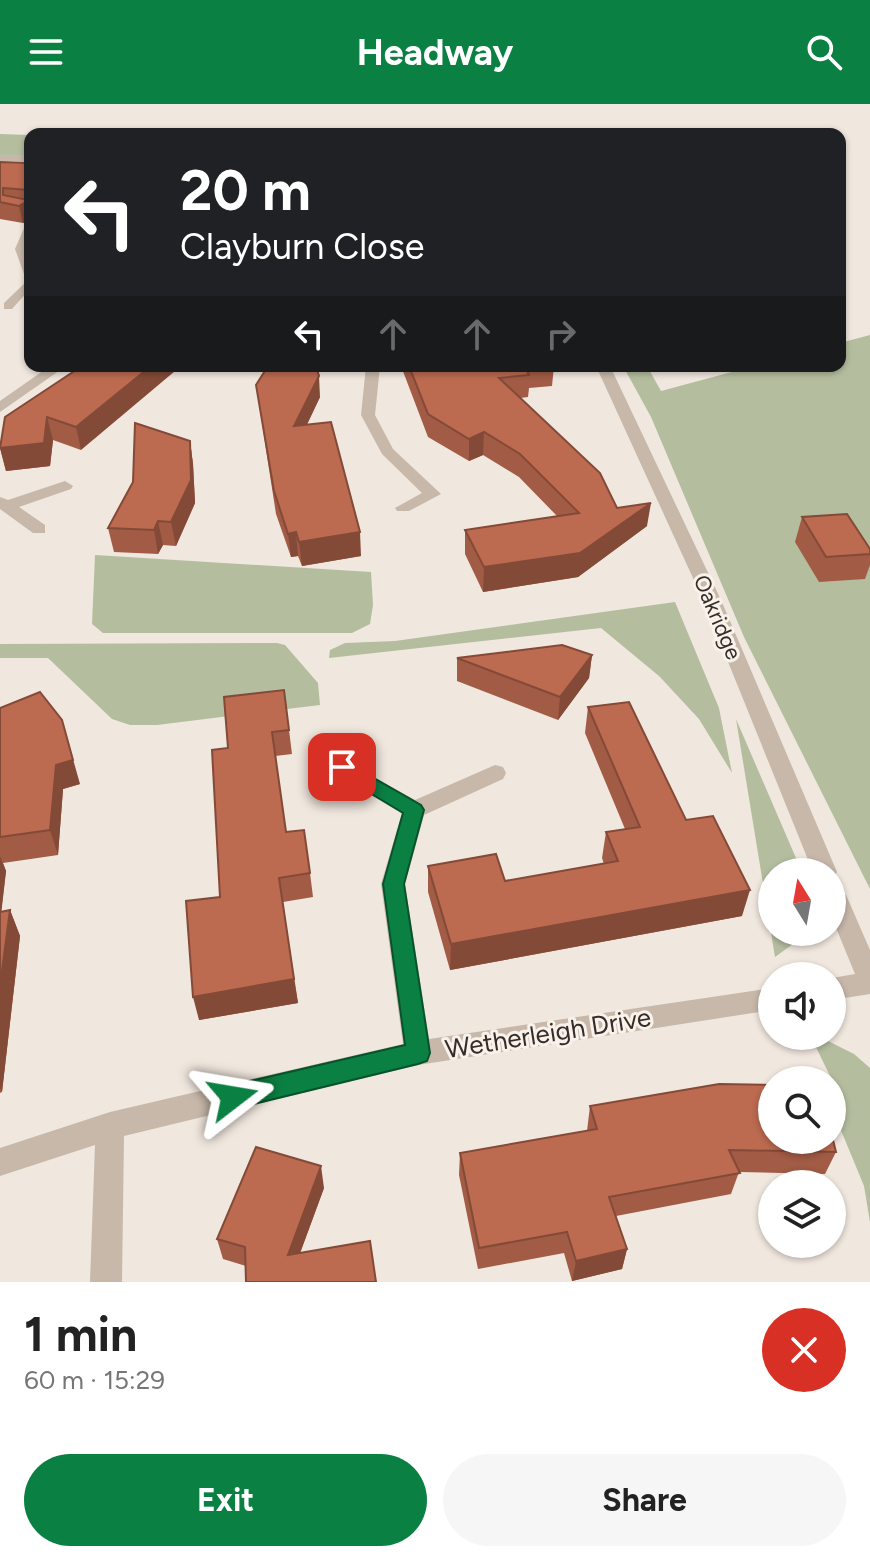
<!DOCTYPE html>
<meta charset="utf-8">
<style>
body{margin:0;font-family:Figtree,sans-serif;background:#f6f6f6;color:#222;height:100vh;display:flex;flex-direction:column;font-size:30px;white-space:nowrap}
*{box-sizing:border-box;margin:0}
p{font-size:26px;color:#767676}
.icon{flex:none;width:44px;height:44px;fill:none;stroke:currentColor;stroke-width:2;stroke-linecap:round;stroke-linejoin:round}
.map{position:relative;height:1178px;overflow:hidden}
.details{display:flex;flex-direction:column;background:#fff;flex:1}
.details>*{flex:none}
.hud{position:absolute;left:24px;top:24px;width:822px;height:244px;border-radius:16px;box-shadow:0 2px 6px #0004;background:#202124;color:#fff;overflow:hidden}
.needle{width:52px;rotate:349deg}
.tools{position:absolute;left:758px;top:754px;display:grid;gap:16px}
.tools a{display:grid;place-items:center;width:88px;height:88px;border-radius:50%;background:#fff;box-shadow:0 2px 6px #0004;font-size:40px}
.pin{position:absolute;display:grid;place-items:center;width:68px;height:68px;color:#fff;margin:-34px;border-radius:16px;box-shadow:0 4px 12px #0006}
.me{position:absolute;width:88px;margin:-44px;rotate:76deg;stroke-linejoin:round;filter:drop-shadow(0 0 6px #0008)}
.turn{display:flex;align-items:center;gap:28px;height:168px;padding:0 24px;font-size:36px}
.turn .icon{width:104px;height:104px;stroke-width:2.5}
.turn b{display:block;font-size:56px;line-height:68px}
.lanes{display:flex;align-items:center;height:76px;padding:0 24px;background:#0003;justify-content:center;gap:40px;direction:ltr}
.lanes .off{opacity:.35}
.round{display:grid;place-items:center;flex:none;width:84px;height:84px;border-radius:42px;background:#f6f6f6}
.overview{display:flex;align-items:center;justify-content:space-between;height:136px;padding:0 24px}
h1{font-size:48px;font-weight:700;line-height:60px}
.cta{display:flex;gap:16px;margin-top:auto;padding:16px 24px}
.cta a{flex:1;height:92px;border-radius:48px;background:#0b8043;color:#fff;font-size:32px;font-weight:700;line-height:92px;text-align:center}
.cta a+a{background:#f6f6f6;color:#222}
header{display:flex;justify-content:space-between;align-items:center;height:104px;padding:0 24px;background:#0b8043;color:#fff;font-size:36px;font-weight:700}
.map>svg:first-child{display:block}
.green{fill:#b4be9f}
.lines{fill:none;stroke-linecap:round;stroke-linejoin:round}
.minor{fill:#c7b8aa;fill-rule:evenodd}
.wall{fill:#a25b45}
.shaded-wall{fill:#844a38}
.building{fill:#bc6a50;stroke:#844a38;stroke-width:2;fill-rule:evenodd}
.route{fill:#0b8043;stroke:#07532c;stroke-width:2}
.labels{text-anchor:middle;stroke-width:6;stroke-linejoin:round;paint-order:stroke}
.street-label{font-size:22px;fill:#362d29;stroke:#f8f2ea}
.near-street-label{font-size:26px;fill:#362d29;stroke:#f8f2ea}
</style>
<header><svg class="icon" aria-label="menu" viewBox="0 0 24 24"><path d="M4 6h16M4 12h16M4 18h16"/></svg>Headway<svg class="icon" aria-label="search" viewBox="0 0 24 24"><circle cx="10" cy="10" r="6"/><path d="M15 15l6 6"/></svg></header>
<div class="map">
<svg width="870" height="1178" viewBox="0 0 870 1178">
<rect width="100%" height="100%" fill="#f0e7de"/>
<!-- green -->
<g class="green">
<polygon points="0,30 30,31 30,51 0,51"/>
<polygon points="870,231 870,785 744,533 651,313 623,262 647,262 661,287 754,262 840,262 840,239"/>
<polygon points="95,451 371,468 373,501 370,520 352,529 103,529 92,520"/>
<polygon points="675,498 719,604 732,669 699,615 659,572 601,524 329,554 330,546 345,539 395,537"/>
<polygon points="277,539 285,541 318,579 320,601 157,621 130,621 112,615 48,554 0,554 0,540"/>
<polygon points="736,615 802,768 772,768 772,828 804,828 800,835 775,853"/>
<polygon points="822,934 854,950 870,964 870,1118 864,1082 838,1019 832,976 812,935"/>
</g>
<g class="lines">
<!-- minor -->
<g class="minor">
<rect x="0" y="51" width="30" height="6"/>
<polygon points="30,119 27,145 30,174 24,170 15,145 25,122"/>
<polygon points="30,174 30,185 12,205 4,205 4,199"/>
<polygon points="50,262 66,262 0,308 0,297"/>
<polygon points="366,262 380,262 375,311 393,345 441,390 409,407 397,407 395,404 422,389 382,350 361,311"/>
<polygon points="596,262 610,262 721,496 837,768 833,775 840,777 870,846 870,890 832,896 832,874 855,870 832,814 832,768 813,768 703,496"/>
<polygon points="65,377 73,382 71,385 19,403 45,421 45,429 33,429 0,405 0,393 8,396"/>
<polygon points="342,655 415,696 495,661 503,663 506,669 503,675 424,711 405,780 429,935 772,884 772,906 418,961 124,1032 122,1178 90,1178 95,1041 0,1072 0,1044 110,1008 403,940 381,780 402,709 334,668 331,663 334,658"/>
</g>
</g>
<!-- wall -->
<g class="wall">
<polygon points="0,58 30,59 30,116 23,119 0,115"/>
<polygon points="82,262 81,346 53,336 50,362 6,367 0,344 5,313"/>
<polygon points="401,262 554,262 552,282 529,284 528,293 520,294 617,404 647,422 578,473 483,488 465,450 465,426 557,412 519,373 483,351 469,357 428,333"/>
<polygon points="256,281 320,293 307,320 361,452 302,462 298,452 291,453 276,410"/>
<polygon points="190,337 193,360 195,399 176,442 163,441 158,450 114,448 108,424"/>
<polygon points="802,413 870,445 870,461 865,475 819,478 795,438"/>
<polygon points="592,551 589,574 558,616 457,577 457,554"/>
<polygon points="224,593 289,626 292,650 275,652 286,728 310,769 313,793 283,798 298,899 199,916 220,793 228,644"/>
<polygon points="588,603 686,716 742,812 450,866 428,788 428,762 505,777 604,760 602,754 606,728 625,725 585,629"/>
<polygon points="0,604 80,680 63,685 58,751 3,759 6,767 1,808 10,806 20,832 2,988 0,989"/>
<polygon points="590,1002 836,1048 825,1070 739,1068 731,1090 616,1112 627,1145 622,1165 572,1177 564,1149 478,1165 459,1071 460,1049 587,1027"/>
<polygon points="324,1084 300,1149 246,1162 223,1155 217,1135"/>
</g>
<!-- shaded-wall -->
<g class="shaded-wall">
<polygon points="26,98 30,116 23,119 19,102"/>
<polygon points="151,262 181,262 81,346 76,323"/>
<polygon points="319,272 320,293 296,344 294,322"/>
<polygon points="47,313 53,336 50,362 6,367 0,344"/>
<polygon points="484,328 483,351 469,357 469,335"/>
<polygon points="190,337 193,360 195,399 176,442 171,418"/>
<polygon points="651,399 647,422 578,473 483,488 484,463"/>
<polygon points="158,417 163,441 158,450 154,426"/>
<polygon points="296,428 298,452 291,453 288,430"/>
<polygon points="360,428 361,452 302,462 299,438"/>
<polygon points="592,551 589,574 558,616 560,593"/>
<polygon points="62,616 80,680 63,685 58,751 50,726 56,661"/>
<polygon points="0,752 6,767 0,820"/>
<polygon points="750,786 742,812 450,866 451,840"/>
<polygon points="10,806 20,832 2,988 0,984 0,882"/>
<polygon points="294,875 298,899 199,916 193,893"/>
<polygon points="321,1062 324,1084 292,1171 288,1151"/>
<polygon points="627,1145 622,1165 572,1177 576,1157"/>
</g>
<!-- building -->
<g class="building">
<path d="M0,58l30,1v45h-1l-3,-6 -7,4 -19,-4zM3,84l25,2v10l-25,-5z"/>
<polygon points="82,262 151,262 76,323 47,313 44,339 0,344 5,313"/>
<polygon points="268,262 316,262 319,272 294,322 331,318 360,428 299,438 296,428 288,430 274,387 256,281"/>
<polygon points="409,262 538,262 525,263 529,271 499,274 600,369 617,404 651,399 580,449 484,463 465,426 579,409 520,350 484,328 469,335 428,310"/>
<polygon points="135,319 190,337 191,376 171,418 158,417 154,426 108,424 133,378"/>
<polygon points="847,410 870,445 870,450 826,453 802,413"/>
<polygon points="562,541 592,551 560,593 457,554"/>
<polygon points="284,586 289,626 272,628 286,728 304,726 310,769 279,774 294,875 193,893 186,797 220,793 212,646 228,644 224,593"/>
<polygon points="40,588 62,616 73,656 56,661 50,726 0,733 0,604"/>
<polygon points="629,598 686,716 713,712 750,786 451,840 428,762 496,750 505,777 618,757 606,728 640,723 588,603"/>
<polygon points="10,806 0,882 0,808"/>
<polygon points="719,980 772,981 772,1036 832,1036 832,1032 836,1048 729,1046 740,1069 609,1093 627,1145 576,1157 567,1128 479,1144 460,1049 597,1025 590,1002"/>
<polygon points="256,1043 321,1062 288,1151 370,1137 376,1178 246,1178 245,1143 217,1135"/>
</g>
<!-- route -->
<polygon class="route" points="342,656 421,701 424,706 404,780 430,949 427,957 418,960 233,1005 224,1002 221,993 224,985 233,981 405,941 383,780 403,709 335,668 332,663"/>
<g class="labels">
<!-- street labels -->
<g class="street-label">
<text transform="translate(718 513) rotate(67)" y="8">Oakridge</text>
</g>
<!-- near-street labels -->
<g class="near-street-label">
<text transform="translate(548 929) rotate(-9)" y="9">Wetherleigh Drive</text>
</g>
</g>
</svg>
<div class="tools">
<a><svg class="needle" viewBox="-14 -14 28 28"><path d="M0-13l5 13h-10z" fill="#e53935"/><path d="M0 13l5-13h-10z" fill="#767676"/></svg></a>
<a><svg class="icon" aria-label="sound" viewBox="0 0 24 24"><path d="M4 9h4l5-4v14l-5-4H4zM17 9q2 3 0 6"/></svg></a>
<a><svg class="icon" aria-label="search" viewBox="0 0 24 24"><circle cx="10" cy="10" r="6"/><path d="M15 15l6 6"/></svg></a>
<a><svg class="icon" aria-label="layers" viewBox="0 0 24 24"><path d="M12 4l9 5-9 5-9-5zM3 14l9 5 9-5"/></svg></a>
</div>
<div class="pin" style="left:342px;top:663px;background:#d93025"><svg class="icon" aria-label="arrive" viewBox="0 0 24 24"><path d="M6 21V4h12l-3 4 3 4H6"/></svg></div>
<svg class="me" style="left:233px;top:993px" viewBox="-20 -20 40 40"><path d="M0-17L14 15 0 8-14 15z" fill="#0b8043" stroke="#fff" stroke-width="4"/></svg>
<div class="hud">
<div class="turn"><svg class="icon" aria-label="left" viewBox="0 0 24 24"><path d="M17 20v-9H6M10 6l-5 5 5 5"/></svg><div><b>20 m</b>Clayburn Close</div></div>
<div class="lanes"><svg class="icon" aria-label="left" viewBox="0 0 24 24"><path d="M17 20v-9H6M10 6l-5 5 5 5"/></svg><svg class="icon off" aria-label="ahead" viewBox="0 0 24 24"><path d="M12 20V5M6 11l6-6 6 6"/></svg><svg class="icon off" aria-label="ahead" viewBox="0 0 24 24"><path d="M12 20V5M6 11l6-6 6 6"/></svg><svg class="icon off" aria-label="right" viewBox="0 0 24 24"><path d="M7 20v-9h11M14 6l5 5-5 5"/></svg></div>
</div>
</div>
<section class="details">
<div class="overview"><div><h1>1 min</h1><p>60 m · 15:29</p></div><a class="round" style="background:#d93025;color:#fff"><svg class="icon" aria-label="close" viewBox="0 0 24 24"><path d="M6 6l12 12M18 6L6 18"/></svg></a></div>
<div class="cta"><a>Exit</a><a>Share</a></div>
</section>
